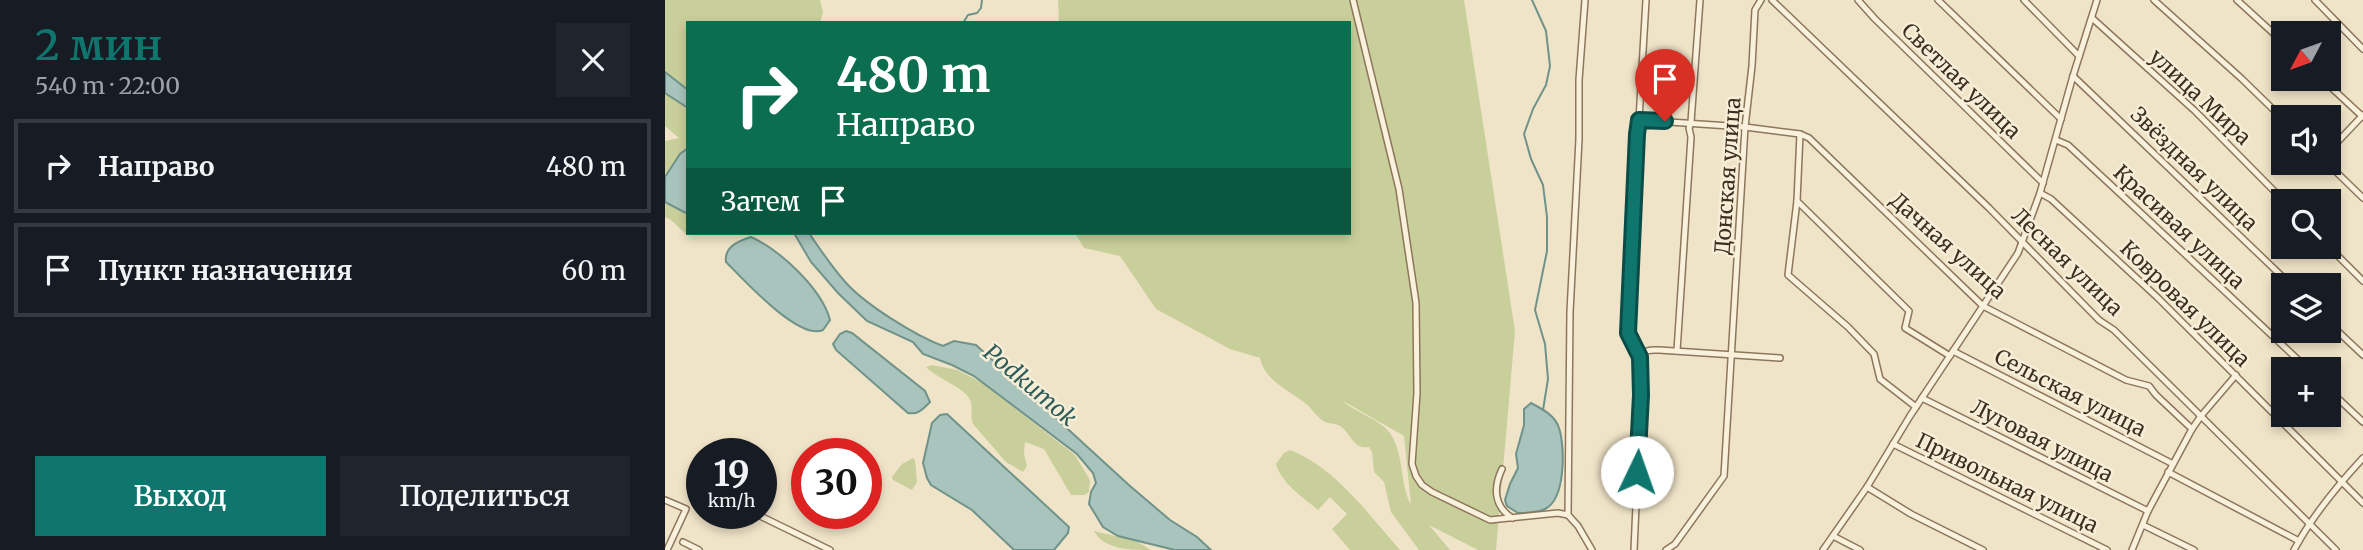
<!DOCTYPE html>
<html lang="ru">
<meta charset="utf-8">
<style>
body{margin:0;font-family:Merriweather,serif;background:#20242c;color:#f1f3f6;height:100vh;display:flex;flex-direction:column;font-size:26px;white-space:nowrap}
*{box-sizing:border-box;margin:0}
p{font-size:23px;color:#9ea1a6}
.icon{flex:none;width:38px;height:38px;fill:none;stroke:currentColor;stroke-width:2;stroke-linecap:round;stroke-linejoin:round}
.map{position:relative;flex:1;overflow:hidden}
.details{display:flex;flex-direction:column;background:#171b24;width:665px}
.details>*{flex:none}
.hud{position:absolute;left:21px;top:21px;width:665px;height:214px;border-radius:0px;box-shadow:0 4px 10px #0003;background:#0b6e4f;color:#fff;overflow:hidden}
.needle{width:46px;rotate:229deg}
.fabs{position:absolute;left:1606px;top:21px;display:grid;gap:14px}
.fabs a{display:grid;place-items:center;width:70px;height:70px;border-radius:0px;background:#171b24;box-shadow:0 4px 10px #0003;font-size:35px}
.speed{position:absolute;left:21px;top:438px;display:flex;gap:14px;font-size:35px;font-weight:700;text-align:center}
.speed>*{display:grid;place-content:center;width:91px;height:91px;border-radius:50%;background:#171b24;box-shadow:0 4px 10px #0003;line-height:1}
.speed small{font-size:18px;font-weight:400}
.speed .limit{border:10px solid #d22;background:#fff;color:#111}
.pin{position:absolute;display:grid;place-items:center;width:60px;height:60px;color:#fff;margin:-72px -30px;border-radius:50% 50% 50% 0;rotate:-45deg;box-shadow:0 0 7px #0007}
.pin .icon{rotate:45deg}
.me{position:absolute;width:77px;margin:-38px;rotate:3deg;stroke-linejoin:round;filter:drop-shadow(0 0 5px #0008)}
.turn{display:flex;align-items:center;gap:24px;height:147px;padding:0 35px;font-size:32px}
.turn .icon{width:91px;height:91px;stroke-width:2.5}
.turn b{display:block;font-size:49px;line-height:60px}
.then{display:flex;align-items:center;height:66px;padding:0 35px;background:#0003;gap:14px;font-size:26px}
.round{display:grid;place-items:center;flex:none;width:74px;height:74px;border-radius:0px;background:#20242c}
.summary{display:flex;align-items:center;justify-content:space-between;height:119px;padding:0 35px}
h1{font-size:42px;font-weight:600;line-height:52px;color:#0f766e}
.primary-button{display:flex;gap:14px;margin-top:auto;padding:14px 35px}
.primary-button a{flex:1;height:80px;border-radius:0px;background:#0f766e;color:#fff;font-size:28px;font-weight:600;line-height:80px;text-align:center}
.primary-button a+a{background:#20242c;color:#f1f3f6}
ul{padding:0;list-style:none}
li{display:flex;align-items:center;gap:21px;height:94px;margin:0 14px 10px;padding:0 21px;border:4px solid #363941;border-radius:0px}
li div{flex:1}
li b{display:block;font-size:26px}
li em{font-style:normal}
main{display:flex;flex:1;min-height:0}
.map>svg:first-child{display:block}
.green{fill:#c9cf9b;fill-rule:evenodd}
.water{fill:#a9c4bc;stroke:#6f938a;stroke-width:2}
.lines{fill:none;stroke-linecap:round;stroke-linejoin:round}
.stream{stroke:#6f938a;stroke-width:2}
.street-casing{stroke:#8d765c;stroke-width:8}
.street{stroke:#faf1dc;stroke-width:5}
.route-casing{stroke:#0a4d48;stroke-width:18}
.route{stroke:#0f766e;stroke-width:12}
.labels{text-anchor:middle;stroke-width:5;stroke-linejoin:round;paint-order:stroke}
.street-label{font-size:21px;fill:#3d2e20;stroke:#f7eed8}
.water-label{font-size:23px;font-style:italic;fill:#2f5d5a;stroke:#f7eed8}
</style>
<main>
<section class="details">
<div class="summary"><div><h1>2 мин</h1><p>540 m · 22:00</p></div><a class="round"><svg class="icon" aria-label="close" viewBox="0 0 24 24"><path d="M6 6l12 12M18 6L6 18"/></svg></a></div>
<ul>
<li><svg class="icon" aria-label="right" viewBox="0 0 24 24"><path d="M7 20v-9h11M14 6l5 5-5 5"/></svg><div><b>Направо</b></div><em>480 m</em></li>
<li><svg class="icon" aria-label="arrive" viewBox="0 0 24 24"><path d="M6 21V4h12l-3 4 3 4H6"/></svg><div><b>Пункт назначения</b></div><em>60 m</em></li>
</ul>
<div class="primary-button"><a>Выход</a><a>Поделиться</a></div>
</section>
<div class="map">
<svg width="1698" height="550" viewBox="0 0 1698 550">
<rect width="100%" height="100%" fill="#f0e4c8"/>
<!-- green -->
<g class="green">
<polygon points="0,0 155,0 158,12 155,23 23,23 23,148 0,177 0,141 14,138 0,126"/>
<path d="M393,0h406l51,331 -19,219h-18l-49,-25 21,25h-31l-28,-38 -7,-30 -10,-10 -2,-20 -3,-5c-16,3 -18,-14 -29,-21 -4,-3 -11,-2 -15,-4 -8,-4 -13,-14 -20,-19 -15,-12 -41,-23 -45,-45l-30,-9 -74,-40 -36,-53 -36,-8 -9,-15h274v-210h-290zM678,401l61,35 7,69c-11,-21 -7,-48 -19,-69 -10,-17 -37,-23 -49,-35z"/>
<polygon points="0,202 23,214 23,233 77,233 22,235 6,220 0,217"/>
<path d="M267,365l25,5 24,12 94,73 15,25 -1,12 -5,3h-13l-27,-46 -19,-7 -1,12 3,12 -4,6 -17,-10 -33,-38c-3,-8 0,-15 -2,-22 -4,-14 -34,-23 -45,-35z"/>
<path d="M625,450c46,18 78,64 110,100h-50l-18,-21 15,-15 -17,-17 -12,13c-14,-12 -37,-27 -42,-46l8,-11z"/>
<polygon points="248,458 250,460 252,482 247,490 228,480 227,477 237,464"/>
<path d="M429,531l42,10 15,9c-20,0 -47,0 -57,-19z"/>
</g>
<!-- water -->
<g class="water">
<polygon points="0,72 23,90 23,108 0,93"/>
<polygon points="23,148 23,214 0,202 0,177 15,154"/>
<path d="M129,233h15c12,18 24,36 39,52 20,21 68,51 95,61l11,-5 22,4 154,141 40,34 27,17 14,13h-36l-57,-14 -15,-9 -14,-23 2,-12 5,-9 -3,-10 -16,-19 -103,-78 -22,-11 -29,-11 -10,-12 -46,-21 -29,-28 -27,-31z"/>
<path d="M86,237c29,13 71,52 79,83l-7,10c-24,11 -80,-51 -97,-68 -2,-15 12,-21 25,-25z"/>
<path d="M181,331l6,2 73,58 5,11c-7,7 -12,13 -22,11l-72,-63 -3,-6 7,-10z"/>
<path d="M866,403c11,6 24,12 28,25 6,18 7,71 -14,81 -8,4 -19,4 -27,4l-11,-7 -2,-6 5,-16 8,-16 -2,-14 8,-29v-16z"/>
<polygon points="282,414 404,527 403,533 389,550 349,550 307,510 266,485 262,478 258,463 267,423 275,415"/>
</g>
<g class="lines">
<!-- stream -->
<g class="stream">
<polyline points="867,0 881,31 885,66 881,85 868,109 859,134 866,159 878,185 882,217 882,251 870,310 880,344 883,379 878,410"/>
<polyline points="298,23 303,15 312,13 316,8 317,0"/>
</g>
<defs>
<g id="street">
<polyline points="688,0 734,189 751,303 752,393 747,464 751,476 757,485 767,492 825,520 893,513 903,515"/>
<polyline points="920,0 914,80 914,139 905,312 903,515 913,526 927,550"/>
<polyline points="1107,0 1324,208 1434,320 1449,330 1671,550"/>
<polyline points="1193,0 1210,19 1378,183"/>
<polyline points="1273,0 1396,119"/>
<polyline points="1359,0 1414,56"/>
<polyline points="1489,0 1577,79 1619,120"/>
<polyline points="1572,0 1619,43"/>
<polyline points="1650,0 1698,49"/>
<polyline points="1427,18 1530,111 1619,201"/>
<polyline points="1408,76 1626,285"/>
<polyline points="1657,79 1698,117"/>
<polyline points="974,120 1080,127 1135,134 1144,138 1318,306 1461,380 1484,386 1491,395 1527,429"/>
<polyline points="1135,134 1132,201 1123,275 1183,327 1209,354 1215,379 1251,407"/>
<polyline points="1391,140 1403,145 1643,369"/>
<polyline points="1664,151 1698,115"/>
<polyline points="1662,163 1698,198"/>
<polyline points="1375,193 1386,199 1493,298 1698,503"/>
<polyline points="1132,201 1244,311 1240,328 1285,356"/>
<polyline points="1664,247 1698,281"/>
<polyline points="1664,323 1698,355"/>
<polyline points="1012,351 1026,137 1024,128 1026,122 1035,0"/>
<polyline points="1288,351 1508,464"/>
<path d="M975,357c5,-8 11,-7 19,-7l121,8"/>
<polyline points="1664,390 1698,422"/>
<polyline points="1257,398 1483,511"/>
<polyline points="1228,444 1442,550"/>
<path d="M837,469c-9,19 -8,37 10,49"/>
<polyline points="1503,472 1634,541"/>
<polyline points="1202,487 1246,514 1318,550"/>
<polyline points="0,500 21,509 2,550"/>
<polyline points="89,513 165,550"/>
<polyline points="1478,525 1529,550"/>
<polyline points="1168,536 1195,550"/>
<polyline points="18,542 34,550"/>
<polyline points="969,550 976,395 975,357 963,333 963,307 981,0"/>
<polyline points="1001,550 1010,544 1059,476 1080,127 1087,66 1090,10 1096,0"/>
<polyline points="1158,550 1202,487 1245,416 1353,253 1375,193 1408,76 1432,0"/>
<polyline points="1467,550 1483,511 1527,429 1536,416 1571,375"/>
<path d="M1629,550c18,-34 43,-64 69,-92"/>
</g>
</defs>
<!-- street casing -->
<use href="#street" class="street-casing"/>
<!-- street -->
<use href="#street" class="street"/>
</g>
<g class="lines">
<defs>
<polyline id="route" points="972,472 976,395 975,357 963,333 972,134 974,120 1000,121"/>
</defs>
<!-- route casing -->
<use href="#route" class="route-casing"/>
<!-- route -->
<use href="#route" class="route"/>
</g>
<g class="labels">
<!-- street labels -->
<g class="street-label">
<text transform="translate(1296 81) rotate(44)" y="7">Светлая улица</text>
<text transform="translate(1535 97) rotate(43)" y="7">улица Мира</text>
<text transform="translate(1529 169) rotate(44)" y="7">Звёздная улица</text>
<text transform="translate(1063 176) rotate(-86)" y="7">Донская улица</text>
<text transform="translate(1514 227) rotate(43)" y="7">Красивая улица</text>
<text transform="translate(1283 246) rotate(42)" y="7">Дачная улица</text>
<text transform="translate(1402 262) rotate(44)" y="7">Лесная улица</text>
<text transform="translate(1520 304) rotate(44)" y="7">Ковровая улица</text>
<text transform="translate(1405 393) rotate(27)" y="7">Сельская улица</text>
<text transform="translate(1377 441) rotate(27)" y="7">Луговая улица</text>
<text transform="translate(1342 483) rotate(26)" y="7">Привольная улица</text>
</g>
<!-- water labels -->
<g class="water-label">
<text transform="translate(365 385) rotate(40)" y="8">Podkumok</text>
</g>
</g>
</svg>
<div class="fabs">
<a><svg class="needle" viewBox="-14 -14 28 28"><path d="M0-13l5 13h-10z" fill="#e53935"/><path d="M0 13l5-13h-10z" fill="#9ea1a6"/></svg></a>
<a><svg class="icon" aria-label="sound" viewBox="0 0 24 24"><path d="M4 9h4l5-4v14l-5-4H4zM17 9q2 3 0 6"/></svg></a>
<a><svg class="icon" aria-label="search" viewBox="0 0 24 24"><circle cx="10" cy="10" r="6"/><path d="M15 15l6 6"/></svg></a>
<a><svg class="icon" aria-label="layers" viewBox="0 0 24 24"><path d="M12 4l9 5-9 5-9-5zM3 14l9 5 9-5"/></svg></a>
<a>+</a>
</div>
<div class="speed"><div>19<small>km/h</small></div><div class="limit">30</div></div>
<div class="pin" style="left:1000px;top:121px;background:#d93025"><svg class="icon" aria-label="arrive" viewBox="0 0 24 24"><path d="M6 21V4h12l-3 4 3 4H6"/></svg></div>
<svg class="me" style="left:972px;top:472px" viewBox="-20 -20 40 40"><circle r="19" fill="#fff"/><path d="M0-13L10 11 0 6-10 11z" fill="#0f766e"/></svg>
<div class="hud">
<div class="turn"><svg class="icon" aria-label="right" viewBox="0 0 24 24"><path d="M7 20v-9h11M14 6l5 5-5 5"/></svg><div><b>480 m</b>Направо</div></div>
<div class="then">Затем<svg class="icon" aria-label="arrive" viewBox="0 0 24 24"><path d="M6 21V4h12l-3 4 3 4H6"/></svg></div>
</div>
</div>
</main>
